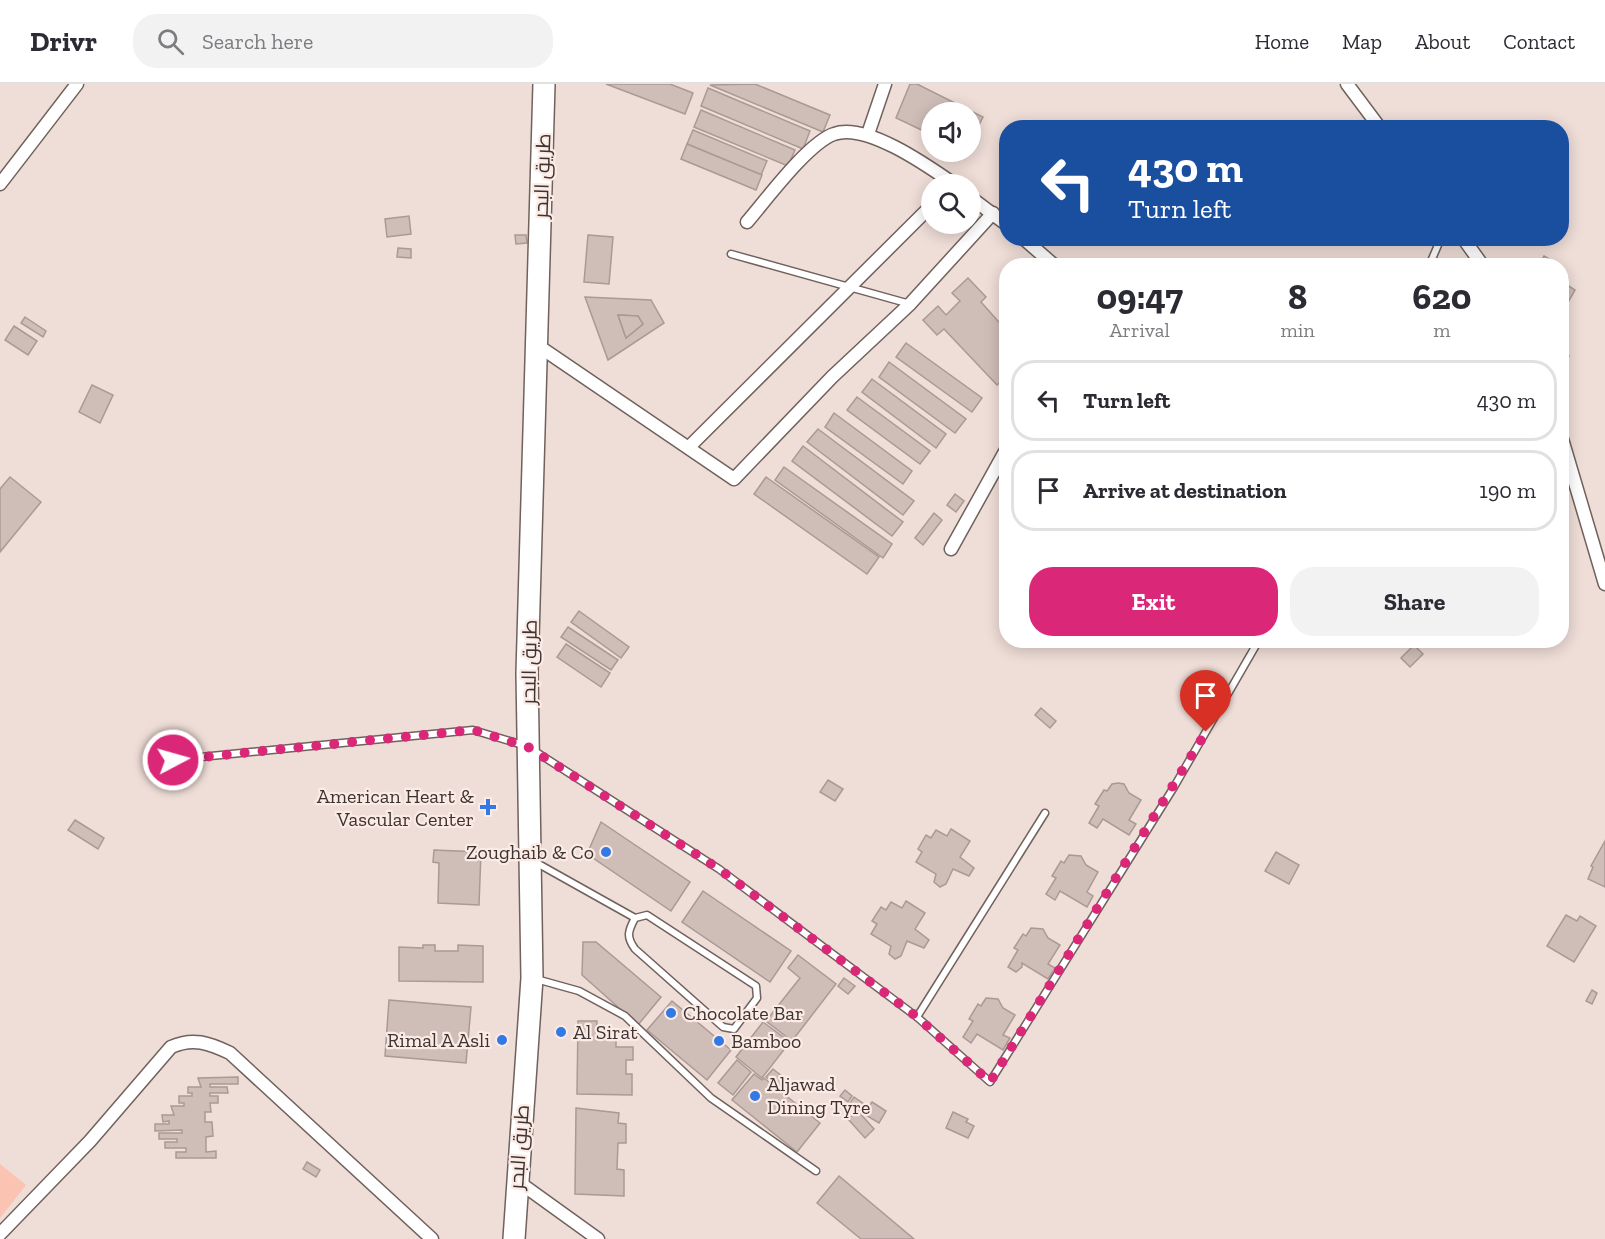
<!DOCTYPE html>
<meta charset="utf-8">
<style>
body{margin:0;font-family:"Zilla Slab",Cairo,serif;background:#f2f2f3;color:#2b2b33;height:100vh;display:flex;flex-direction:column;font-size:22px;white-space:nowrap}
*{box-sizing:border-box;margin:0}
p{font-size:20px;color:#7c7c81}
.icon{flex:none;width:33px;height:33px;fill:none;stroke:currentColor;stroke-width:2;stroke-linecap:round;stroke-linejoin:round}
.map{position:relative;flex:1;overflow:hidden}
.side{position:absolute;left:999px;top:174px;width:570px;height:390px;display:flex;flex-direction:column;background:#fff;border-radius:24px;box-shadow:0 3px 15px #0003}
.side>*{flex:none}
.hud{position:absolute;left:999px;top:36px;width:570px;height:126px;border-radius:24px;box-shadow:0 3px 15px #0003;background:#1a4fa0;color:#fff;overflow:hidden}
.fabs{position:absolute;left:921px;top:18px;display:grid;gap:12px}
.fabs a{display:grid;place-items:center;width:60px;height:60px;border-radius:50%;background:#fff;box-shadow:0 3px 15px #0003;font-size:30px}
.pin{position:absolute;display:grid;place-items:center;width:51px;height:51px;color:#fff;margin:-62px -26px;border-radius:50% 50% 50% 0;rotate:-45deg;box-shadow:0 0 6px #0007}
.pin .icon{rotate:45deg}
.me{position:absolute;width:66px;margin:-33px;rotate:84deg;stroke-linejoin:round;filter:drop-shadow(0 0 4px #0008)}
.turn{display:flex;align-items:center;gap:21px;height:126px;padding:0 30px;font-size:27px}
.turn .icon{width:78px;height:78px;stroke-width:2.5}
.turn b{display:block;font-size:42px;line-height:51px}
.eta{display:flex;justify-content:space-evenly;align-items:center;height:102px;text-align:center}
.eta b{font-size:36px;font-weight:800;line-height:42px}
.action{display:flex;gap:12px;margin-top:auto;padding:12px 30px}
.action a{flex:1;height:69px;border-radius:24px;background:#db2777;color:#fff;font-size:24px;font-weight:800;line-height:69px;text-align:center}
.action a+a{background:#f2f2f3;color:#2b2b33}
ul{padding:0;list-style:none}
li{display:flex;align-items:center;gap:18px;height:81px;margin:0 12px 9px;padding:0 18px;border:3px solid #e1e1e2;border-radius:24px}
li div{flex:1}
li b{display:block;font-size:22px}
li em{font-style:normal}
header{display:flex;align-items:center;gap:36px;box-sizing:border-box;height:84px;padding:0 30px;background:#fff;border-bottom:2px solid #e1e1e2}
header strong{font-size:28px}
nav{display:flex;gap:33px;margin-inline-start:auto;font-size:21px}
.search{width:420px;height:54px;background:#f2f2f3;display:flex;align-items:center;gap:15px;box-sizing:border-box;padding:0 21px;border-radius:24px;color:#7c7c81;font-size:22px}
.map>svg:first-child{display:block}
.green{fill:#fac3b2}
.building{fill:#cfbdb8;stroke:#aa9994;stroke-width:1.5;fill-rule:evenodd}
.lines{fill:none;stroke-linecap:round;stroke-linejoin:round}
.service-casing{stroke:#70615c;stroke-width:9}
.minor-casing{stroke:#70615c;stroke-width:15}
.trunk-casing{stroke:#70615c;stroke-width:24}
.service{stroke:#fff;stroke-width:6}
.minor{stroke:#fff;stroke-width:12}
.trunk{stroke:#fff;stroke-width:21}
.route{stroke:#db2777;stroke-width:10;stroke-dasharray:0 18}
.poi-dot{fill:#3379e6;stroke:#fceae4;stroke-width:2}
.labels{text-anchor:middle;stroke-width:4.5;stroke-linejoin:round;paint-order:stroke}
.street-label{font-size:20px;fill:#3b3432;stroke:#fceae4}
.poi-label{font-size:20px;fill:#3b3432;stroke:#fceae4;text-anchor:start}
</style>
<header>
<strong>Drivr</strong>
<div class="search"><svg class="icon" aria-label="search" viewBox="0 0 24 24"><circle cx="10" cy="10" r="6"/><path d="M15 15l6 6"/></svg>Search here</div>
<nav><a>Home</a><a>Map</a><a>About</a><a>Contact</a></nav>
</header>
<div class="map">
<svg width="1605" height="1155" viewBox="0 0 1605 1155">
<rect width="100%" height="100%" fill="#efddd7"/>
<!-- green -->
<polygon class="green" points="0,1080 26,1101 0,1134"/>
<!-- building -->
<g class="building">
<polygon points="606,0 670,0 693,9 685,30"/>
<polygon points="755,0 830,31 823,48 710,1"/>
<polygon points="910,0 917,0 983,33 970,58 970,28 932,28 932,51 896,34"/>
<polygon points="708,4 810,47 803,65 701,22"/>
<polygon points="701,26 795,66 788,82 694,43"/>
<polygon points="693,46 767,77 761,91 687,60"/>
<polygon points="687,60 762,91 756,106 681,75"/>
<polygon points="409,132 411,150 387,153 385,135"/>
<polygon points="515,151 526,151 527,159 516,160"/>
<polygon points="588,151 613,153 609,200 584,198"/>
<polygon points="398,164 411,165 411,174 397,173"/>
<polygon points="1544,172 1556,179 1554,182 1540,179"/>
<polygon points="1562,190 1568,194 1564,199 1575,206 1563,227"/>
<polygon points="968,194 986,213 981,218 1006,246 1006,293 997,301 944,245 937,251 923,236 938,222 946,231 960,217 952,209"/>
<path d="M585,213l66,3 13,23 -56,37zM618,231l20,1 5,8 -17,14z"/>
<polygon points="618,231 638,232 643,240 626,254"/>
<polygon points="25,233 46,247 43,253 21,239"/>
<polygon points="14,242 37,257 28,271 5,256"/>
<polygon points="1562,255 1569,272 1562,275"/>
<polygon points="906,259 982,314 972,328 896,273"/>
<polygon points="889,278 966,335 955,349 879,293"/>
<polygon points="872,295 946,350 936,364 862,308"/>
<polygon points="92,301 113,311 100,339 79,328"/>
<polygon points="857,313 930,367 920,380 847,326"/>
<polygon points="834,329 912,387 903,400 825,343"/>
<polygon points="818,345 914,417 903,431 807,358"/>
<polygon points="803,362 903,438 892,452 792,377"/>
<polygon points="784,383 892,460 883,474 775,396"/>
<polygon points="10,393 41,418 0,468 0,405"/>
<polygon points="766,393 879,473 867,490 754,410"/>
<polygon points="955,410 964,417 956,428 947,421"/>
<polygon points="934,429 942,436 923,461 915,454"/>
<polygon points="579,527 629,563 621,574 571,538"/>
<polygon points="568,543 618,576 611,586 561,553"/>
<polygon points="566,560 610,589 601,603 557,573"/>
<polygon points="1414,561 1423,570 1410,583 1401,574"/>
<polygon points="1041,624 1056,637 1050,644 1035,631"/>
<polygon points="828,696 843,705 835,717 820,708"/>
<polygon points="1118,699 1124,700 1129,709 1141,716 1129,736 1136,740 1129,751 1103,735 1097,744 1089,739 1099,722 1095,720 1104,706 1107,707 1112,700"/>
<polygon points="75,736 104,754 98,765 68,746"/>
<polygon points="601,738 690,798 671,827 587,770"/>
<polygon points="951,745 970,757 960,773 974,784 969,792 953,785 946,800 940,803 934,798 936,790 916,778 922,768 918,765 926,751 931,754 936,746 947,752"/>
<polygon points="1605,757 1605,803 1588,795 1593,783 1591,782"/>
<polygon points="434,766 481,768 479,821 438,819 439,779 433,778"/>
<polygon points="1276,768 1299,781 1289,800 1265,787"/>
<polygon points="1069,771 1081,772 1086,781 1098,788 1087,808 1093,812 1087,823 1060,807 1055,816 1046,810 1056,794 1052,792 1061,777 1064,779"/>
<polygon points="703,807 791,867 770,898 682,838"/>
<polygon points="906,817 925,829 915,845 929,856 924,864 907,857 901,872 895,875 889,870 891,862 871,850 877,840 872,837 881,823 886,826 891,818 902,824"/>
<polygon points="1566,831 1577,837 1580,832 1596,842 1574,878 1547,862"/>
<polygon points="1031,844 1043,845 1048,854 1060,861 1048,880 1055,884 1048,895 1022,879 1022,883 1016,888 1008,883 1018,866 1014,864 1023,850 1026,852"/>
<polygon points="583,858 596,858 661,913 638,941 582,891"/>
<polygon points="423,861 435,861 435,867 458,867 458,861 483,862 483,898 399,897 399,863 423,864"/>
<polygon points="798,871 836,900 792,957 766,937 800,894 788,884"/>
<polygon points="844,894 855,902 848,910 838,902"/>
<polygon points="1592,906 1597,909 1592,920 1586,917"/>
<polygon points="986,914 998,915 1003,924 1015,931 1003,951 1010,954 1003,966 977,950 971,959 963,953 973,937 969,935 978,920 981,922"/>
<polygon points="389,916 471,923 466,979 385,972"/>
<polygon points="672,917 731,966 707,996 647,946"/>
<polygon points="578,937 597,937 596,951 616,952 616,963 633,963 633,976 626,976 626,990 632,990 632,1011 577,1010"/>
<polygon points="763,938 790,958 762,994 736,973"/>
<polygon points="737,976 751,988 733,1011 718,999"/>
<polygon points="773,985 793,1001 787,1009 766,993"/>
<polygon points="754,990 762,996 764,994 820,1039 797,1068 732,1016"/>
<polygon points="238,993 238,1000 210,1000 210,1003 227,1003 228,1009 210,1009 210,1012 218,1012 218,1019 210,1019 211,1028 205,1028 205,1038 212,1038 213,1052 206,1053 206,1068 216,1067 216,1074 176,1074 176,1068 186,1068 186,1064 165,1064 165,1058 177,1058 177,1055 159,1055 159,1049 182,1049 182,1046 155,1047 155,1040 169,1040 169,1037 163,1038 162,1031 174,1031 171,1022 184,1022 184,1019 179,1019 179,1012 192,1012 192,1009 188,1009 188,1003 201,1003 198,994"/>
<polygon points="845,1006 852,1012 848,1018 840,1012"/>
<polygon points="854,1013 864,1020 859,1026 850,1019"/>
<polygon points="872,1018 886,1027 879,1039 864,1030"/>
<polygon points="576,1024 619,1029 618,1039 626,1040 626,1059 618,1059 617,1085 624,1086 624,1112 575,1110"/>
<polygon points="858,1027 874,1045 865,1054 848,1035"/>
<polygon points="953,1028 968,1035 966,1038 974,1042 968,1054 946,1044"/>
<polygon points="307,1078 320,1086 316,1093 303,1085"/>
<polygon points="839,1092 914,1155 861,1155 817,1119"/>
</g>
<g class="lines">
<defs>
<g id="service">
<polyline points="731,170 910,220"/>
<polyline points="1429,182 1441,154"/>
<polyline points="533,666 719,785 917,933 990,998 1174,703 1259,556"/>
<polyline points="151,678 473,646 523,661"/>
<polyline points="535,778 635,834"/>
<path d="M647,831l109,71 1,12 -23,31 -11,-2 -88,-78c-9,-12 -7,-18 0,-31z"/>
<polyline points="536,895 579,907 625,932 711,1014 816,1087"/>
<polyline points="917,933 1045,729"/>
</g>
<g id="minor">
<polyline points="1347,0 1380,44"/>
<polyline points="868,50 885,0"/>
<polyline points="0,100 77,0"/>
<polyline points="970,113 1006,140"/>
<path d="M747,138c19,-22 61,-79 87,-88 32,-12 94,32 120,50"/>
<polyline points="1023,154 1055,182"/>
<polyline points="1463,154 1483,182"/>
<polyline points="537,261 734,395 832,293 910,220 993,129"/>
<polyline points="1562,355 1605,500"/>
<polyline points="689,363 932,121"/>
<polyline points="951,465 1006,366"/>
<polyline points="516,1096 598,1155"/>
<path d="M0,1150l90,-93 81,-94c22,-10 38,-4 59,6l202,186"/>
</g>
<polyline id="trunk" points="514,1155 532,894 527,589 544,0"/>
</defs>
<!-- service casing -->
<use href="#service" class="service-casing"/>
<!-- minor casing -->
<use href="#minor" class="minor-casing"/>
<!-- trunk casing -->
<use href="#trunk" class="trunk-casing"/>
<!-- service -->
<use href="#service" class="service"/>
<!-- minor -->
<use href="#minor" class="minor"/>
<!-- trunk -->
<use href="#trunk" class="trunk"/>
</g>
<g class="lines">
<!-- route -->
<polyline class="route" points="173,676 473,646 528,663 719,785 917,933 990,998 1206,648"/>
</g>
<!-- markers -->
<g class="poi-dot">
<path d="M485 714h6v6h6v6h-6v6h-6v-6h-6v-6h6z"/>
<circle cx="606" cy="768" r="6"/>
<circle cx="671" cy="929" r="6"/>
<circle cx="561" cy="948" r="6"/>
<circle cx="502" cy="956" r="6"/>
<circle cx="719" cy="957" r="6"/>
<circle cx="755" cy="1012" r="6"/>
</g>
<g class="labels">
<!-- street labels -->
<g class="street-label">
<text transform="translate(542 92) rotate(-88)" y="7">طريق البحر</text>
<text transform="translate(529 578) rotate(-89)" y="7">طريق البحر</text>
<text transform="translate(519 1063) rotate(-86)" y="7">طريق البحر</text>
</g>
<!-- poi labels -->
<g class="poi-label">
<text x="474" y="719" text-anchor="end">American Heart &amp;<tspan x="474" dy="23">Vascular Center</tspan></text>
<text x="594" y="775" text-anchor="end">Zoughaib &amp; Co</text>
<text x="683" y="936">Chocolate Bar</text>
<text x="573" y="955">Al Sirat</text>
<text x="490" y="963" text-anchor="end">Rimal A Asli</text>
<text x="731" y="964">Bamboo</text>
<text x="767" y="1007">Aljawad<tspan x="767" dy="23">Dining Tyre</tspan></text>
</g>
</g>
</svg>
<div class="fabs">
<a><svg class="icon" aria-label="sound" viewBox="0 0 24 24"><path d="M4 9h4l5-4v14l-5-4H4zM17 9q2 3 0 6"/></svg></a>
<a><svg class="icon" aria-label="search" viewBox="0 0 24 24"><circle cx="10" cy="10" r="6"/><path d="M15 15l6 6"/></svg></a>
</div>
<div class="pin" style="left:1206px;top:648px;background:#d93025"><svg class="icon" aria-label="arrive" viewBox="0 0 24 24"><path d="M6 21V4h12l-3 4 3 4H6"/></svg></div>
<svg class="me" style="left:173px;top:676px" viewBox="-20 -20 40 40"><circle r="17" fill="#db2777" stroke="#fff" stroke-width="3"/><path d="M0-11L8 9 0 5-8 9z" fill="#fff"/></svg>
<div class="hud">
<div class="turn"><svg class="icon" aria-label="left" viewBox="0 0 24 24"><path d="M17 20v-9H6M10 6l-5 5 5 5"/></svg><div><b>430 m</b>Turn left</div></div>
</div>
<section class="side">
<div class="eta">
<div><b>09:47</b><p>Arrival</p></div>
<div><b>8</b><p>min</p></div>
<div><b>620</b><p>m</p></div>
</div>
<ul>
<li><svg class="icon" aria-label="left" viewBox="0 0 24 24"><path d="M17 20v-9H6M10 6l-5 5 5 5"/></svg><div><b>Turn left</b></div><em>430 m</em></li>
<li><svg class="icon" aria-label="arrive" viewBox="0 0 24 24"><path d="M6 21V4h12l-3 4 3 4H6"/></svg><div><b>Arrive at destination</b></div><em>190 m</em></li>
</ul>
<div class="action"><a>Exit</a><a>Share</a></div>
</section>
</div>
